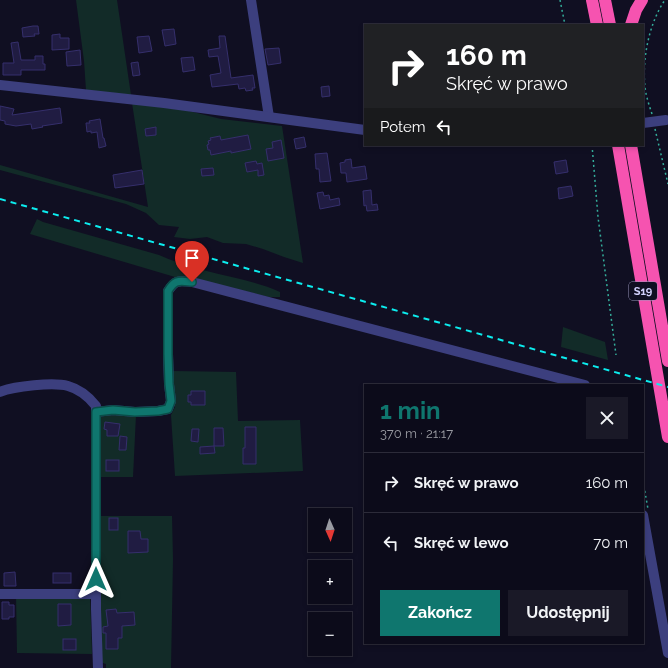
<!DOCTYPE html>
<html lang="pl">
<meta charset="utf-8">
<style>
body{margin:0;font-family:Raleway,sans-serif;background:#1a1927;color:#f1f3f6;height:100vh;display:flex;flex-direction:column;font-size:15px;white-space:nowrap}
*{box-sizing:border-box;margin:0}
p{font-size:13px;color:#9a9ba2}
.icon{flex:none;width:22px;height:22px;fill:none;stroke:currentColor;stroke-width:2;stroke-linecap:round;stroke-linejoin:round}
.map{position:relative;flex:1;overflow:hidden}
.panel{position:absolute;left:364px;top:384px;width:280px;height:260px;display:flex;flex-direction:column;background:#0c0b1a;border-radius:0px;box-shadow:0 2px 6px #0003,0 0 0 1px #2c2b39}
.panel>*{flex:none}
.hud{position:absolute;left:364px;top:24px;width:280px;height:122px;border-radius:0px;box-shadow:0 2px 6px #0003,0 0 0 1px #2c2b39;background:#202124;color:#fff;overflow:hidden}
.needle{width:26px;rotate:177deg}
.tools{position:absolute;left:308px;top:508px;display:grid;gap:8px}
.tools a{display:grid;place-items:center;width:44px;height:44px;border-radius:0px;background:#0c0b1a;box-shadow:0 2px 6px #0003,0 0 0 1px #2c2b39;font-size:20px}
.pin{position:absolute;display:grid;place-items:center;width:34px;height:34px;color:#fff;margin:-41px -17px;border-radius:50% 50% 50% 0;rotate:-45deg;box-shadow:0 0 4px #0007}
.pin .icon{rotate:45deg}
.me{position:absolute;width:44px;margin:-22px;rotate:0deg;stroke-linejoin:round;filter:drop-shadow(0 0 3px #0008)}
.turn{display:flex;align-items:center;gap:14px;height:84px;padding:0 16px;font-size:18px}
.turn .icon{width:52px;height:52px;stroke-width:2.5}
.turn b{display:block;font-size:28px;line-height:34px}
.then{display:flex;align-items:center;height:38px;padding:0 16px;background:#0003;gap:8px;font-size:15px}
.round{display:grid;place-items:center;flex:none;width:42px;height:42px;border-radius:0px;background:#1a1927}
.head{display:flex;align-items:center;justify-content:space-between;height:68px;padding:0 16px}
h1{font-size:24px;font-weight:700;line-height:30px;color:#0f766e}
.button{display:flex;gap:8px;margin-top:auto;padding:8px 16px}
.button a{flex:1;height:46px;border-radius:0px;background:#0f766e;color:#fff;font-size:16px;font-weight:700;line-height:46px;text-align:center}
.button a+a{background:#1a1927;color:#f1f3f6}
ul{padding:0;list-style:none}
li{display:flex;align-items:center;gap:12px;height:60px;padding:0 16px;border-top:1px solid #2c2b39}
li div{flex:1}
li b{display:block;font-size:15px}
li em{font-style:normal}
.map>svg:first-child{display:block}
.green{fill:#122b28}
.building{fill:#201c42;stroke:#352f6c}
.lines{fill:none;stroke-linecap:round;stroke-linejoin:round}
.path{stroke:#34ae9b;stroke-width:1.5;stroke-dasharray:2 3;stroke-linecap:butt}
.minor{stroke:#3c3f7e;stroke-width:10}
.highway{stroke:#f653b0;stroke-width:12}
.rail{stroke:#0cecee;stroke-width:2;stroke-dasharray:6 5;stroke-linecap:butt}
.minor-bridge{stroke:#3c3f7e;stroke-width:10}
.route-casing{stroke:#0a4d48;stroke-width:10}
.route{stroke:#0f766e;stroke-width:7}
.labels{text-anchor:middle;stroke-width:4;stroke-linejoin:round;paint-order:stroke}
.shield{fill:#100f22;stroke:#9897bb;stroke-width:1}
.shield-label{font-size:11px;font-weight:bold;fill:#d2d1fd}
</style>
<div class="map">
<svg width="668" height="668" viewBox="0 0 668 668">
<rect width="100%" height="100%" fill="#100f22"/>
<!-- green -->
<g class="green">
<polygon points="76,0 117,0 131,95 86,90 84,61"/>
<polygon points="132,103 177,108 221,119 282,126 303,263 284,257 263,249 246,244 223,243 207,237 190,239 174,237 179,227 159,225 146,213 126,204 0,170 0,165 148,207"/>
<path d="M37,219l6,3 116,33c25,11 51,17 77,23 15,4 30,7 44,14v5h-11l-58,-14 -36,-6 -145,-43z"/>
<polygon points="563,327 605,342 608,360 561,347"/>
<polygon points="173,371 236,372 238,421 300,420 303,471 175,476 171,415 175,407"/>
<polygon points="103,414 136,415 133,477 99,477 99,417"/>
<polygon points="99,516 172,516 173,559 171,668 106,668 106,664 100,662"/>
<polygon points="16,595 90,596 92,654 17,653"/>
</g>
<!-- building -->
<g class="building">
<polygon points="33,26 38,26 39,34 34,34 35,36 23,37 22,28"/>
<polygon points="174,29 176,44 165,46 162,30"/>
<polygon points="60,34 60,38 69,38 69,49 52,50 52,35"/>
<polygon points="149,36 152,51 139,53 137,37"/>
<polygon points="219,36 225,36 231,78 253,75 255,88 252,88 253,90 246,91 245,88 239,89 238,84 212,87 210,75 221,73 218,56 209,57 208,50 220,48"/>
<polygon points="18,42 21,60 35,60 35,56 43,56 43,64 45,64 45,70 21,70 21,75 3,75 3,63 14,63 11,43"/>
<polygon points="279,48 281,63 268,65 265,49"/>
<polygon points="80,50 81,65 67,66 66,52"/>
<polygon points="193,57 195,70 183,72 181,58"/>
<polygon points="138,62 140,75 133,76 131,63"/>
<polygon points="329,86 330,96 322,97 321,87"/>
<polygon points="0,106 14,109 12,115 60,108 62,123 42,126 43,127 32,129 31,124 16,126 5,124 5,121 0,120"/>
<polygon points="100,119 103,138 104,138 106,146 99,148 97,132 91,133 91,131 87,132 86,123 90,123 89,121"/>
<polygon points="156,127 156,135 146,136 145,129"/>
<polygon points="248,135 251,149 231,153 231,151 211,155 210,150 208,150 207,145 209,144 208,141 211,140 210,138 220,136 221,140"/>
<polygon points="304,137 306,147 296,149 294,139"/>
<polygon points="281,140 284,158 268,161 266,149 273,148 272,142"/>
<polygon points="327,153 331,181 320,182 319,169 316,169 315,154"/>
<polygon points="351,159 352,168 365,166 367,179 347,182 346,173 341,173 340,163 345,162 345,160"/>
<polygon points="566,160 568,172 556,174 554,162"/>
<polygon points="256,161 257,164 262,163 264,175 258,176 258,170 247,172 245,163"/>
<polygon points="213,168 214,175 202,176 201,169"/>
<polygon points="142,170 144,184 115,188 113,175"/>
<polygon points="571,186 573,196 559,199 558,188"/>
<polygon points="371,190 372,205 377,204 378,210 367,211 366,205 364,206 363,191"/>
<polygon points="323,192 324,196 329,195 330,200 339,198 340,205 320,209 317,193"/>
<polygon points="191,391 205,391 205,405 191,405 191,402 188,402 188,395 191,395"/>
<polygon points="105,422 120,424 118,436 107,436 107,430 104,429"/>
<polygon points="245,427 256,427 256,464 243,464 243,448 245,448"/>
<polygon points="214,428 223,428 224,446 214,446"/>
<polygon points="192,429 199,429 198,442 191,441"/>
<polygon points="120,436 127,437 126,450 119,450"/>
<polygon points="214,446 215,453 200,454 200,447"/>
<rect x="106" y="460" width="13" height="11"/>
<rect x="109" y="518" width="9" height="12"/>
<polygon points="128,531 140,531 141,539 148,539 148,552 128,553"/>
<polygon points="15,572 16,586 4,586 4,573"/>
<rect x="53" y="573" width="18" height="10"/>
<polygon points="2,602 9,602 9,605 14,605 14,617 9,617 9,619 2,619"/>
<polygon points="58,604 71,604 71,625 58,626"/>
<polygon points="116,609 117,613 134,612 135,625 122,626 122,638 118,638 118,649 106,649 106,633 103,633 103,627 108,626 106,610"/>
<rect x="63" y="639" width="13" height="11"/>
</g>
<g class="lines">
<!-- path -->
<g class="path">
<polyline points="560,0 565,25"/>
<path d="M652,114c-3,-9 -6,-18 -7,-27 -3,-28 4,-64 20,-87"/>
<polyline points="655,129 668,184"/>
<polyline points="592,145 598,217 616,355"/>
<polyline points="643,481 648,509"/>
</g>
<!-- minor -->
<g class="minor">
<polyline points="251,0 269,117"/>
<polyline points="0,85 164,103 365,130"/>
<path d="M0,392c14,-6 54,-10 68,-6 11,3 21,11 28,20v203l2,59"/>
<path d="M96,412l17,-2 22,2 23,-1 10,-2 3,-8 -2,-17 -1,-30v-63c8,-12 11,-10 24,-9l393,103"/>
<polyline points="643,515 668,653"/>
<polyline points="0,594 96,594"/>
</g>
<!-- highway -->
<g class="highway">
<polyline points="592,0 597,25"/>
<polyline points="605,0 610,25"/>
<polyline points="631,25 636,10 642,0"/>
<polyline points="618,145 668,437"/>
<polyline points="631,145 668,361"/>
</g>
<!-- rail -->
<polyline class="rail" points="0,199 668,387"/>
<!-- minor-bridge -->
<polyline class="minor-bridge" points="643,123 666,120"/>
</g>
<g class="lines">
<defs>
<path id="route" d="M96,579v-167l17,-2 22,2 23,-1 10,-2 3,-8 -2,-17 -1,-30v-63c7,-12 11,-10 24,-9"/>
</defs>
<!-- route casing -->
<use href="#route" class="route-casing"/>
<!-- route -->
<use href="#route" class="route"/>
</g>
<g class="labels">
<!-- shield labels -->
<rect class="shield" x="629" y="282" width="28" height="18" rx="3"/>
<g class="shield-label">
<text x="643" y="295">S19</text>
</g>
</g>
</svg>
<div class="tools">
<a><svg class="needle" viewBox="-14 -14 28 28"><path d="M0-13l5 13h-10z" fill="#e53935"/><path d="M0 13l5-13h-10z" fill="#9a9ba2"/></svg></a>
<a>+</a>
<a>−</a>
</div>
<div class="pin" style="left:192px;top:282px;background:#d93025"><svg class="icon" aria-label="arrive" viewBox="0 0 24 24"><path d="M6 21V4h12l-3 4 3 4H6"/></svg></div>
<svg class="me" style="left:96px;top:579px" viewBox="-20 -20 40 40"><path d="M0-17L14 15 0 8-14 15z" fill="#0f766e" stroke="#fff" stroke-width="4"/></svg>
<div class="hud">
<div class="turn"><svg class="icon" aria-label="right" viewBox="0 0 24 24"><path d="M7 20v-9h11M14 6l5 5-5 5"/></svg><div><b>160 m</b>Skręć w prawo</div></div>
<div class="then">Potem<svg class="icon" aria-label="left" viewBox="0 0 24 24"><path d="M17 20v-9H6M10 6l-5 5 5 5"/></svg></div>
</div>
<section class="panel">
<div class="head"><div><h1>1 min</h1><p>370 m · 21:17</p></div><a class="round"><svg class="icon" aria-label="close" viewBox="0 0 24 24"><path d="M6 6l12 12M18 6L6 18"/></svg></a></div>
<ul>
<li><svg class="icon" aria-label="right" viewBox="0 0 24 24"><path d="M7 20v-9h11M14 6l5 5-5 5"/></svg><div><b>Skręć w prawo</b></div><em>160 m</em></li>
<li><svg class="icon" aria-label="left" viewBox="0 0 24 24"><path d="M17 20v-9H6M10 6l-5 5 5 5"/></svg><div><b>Skręć w lewo</b></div><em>70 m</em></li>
</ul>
<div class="button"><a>Zakończ</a><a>Udostępnij</a></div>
</section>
</div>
